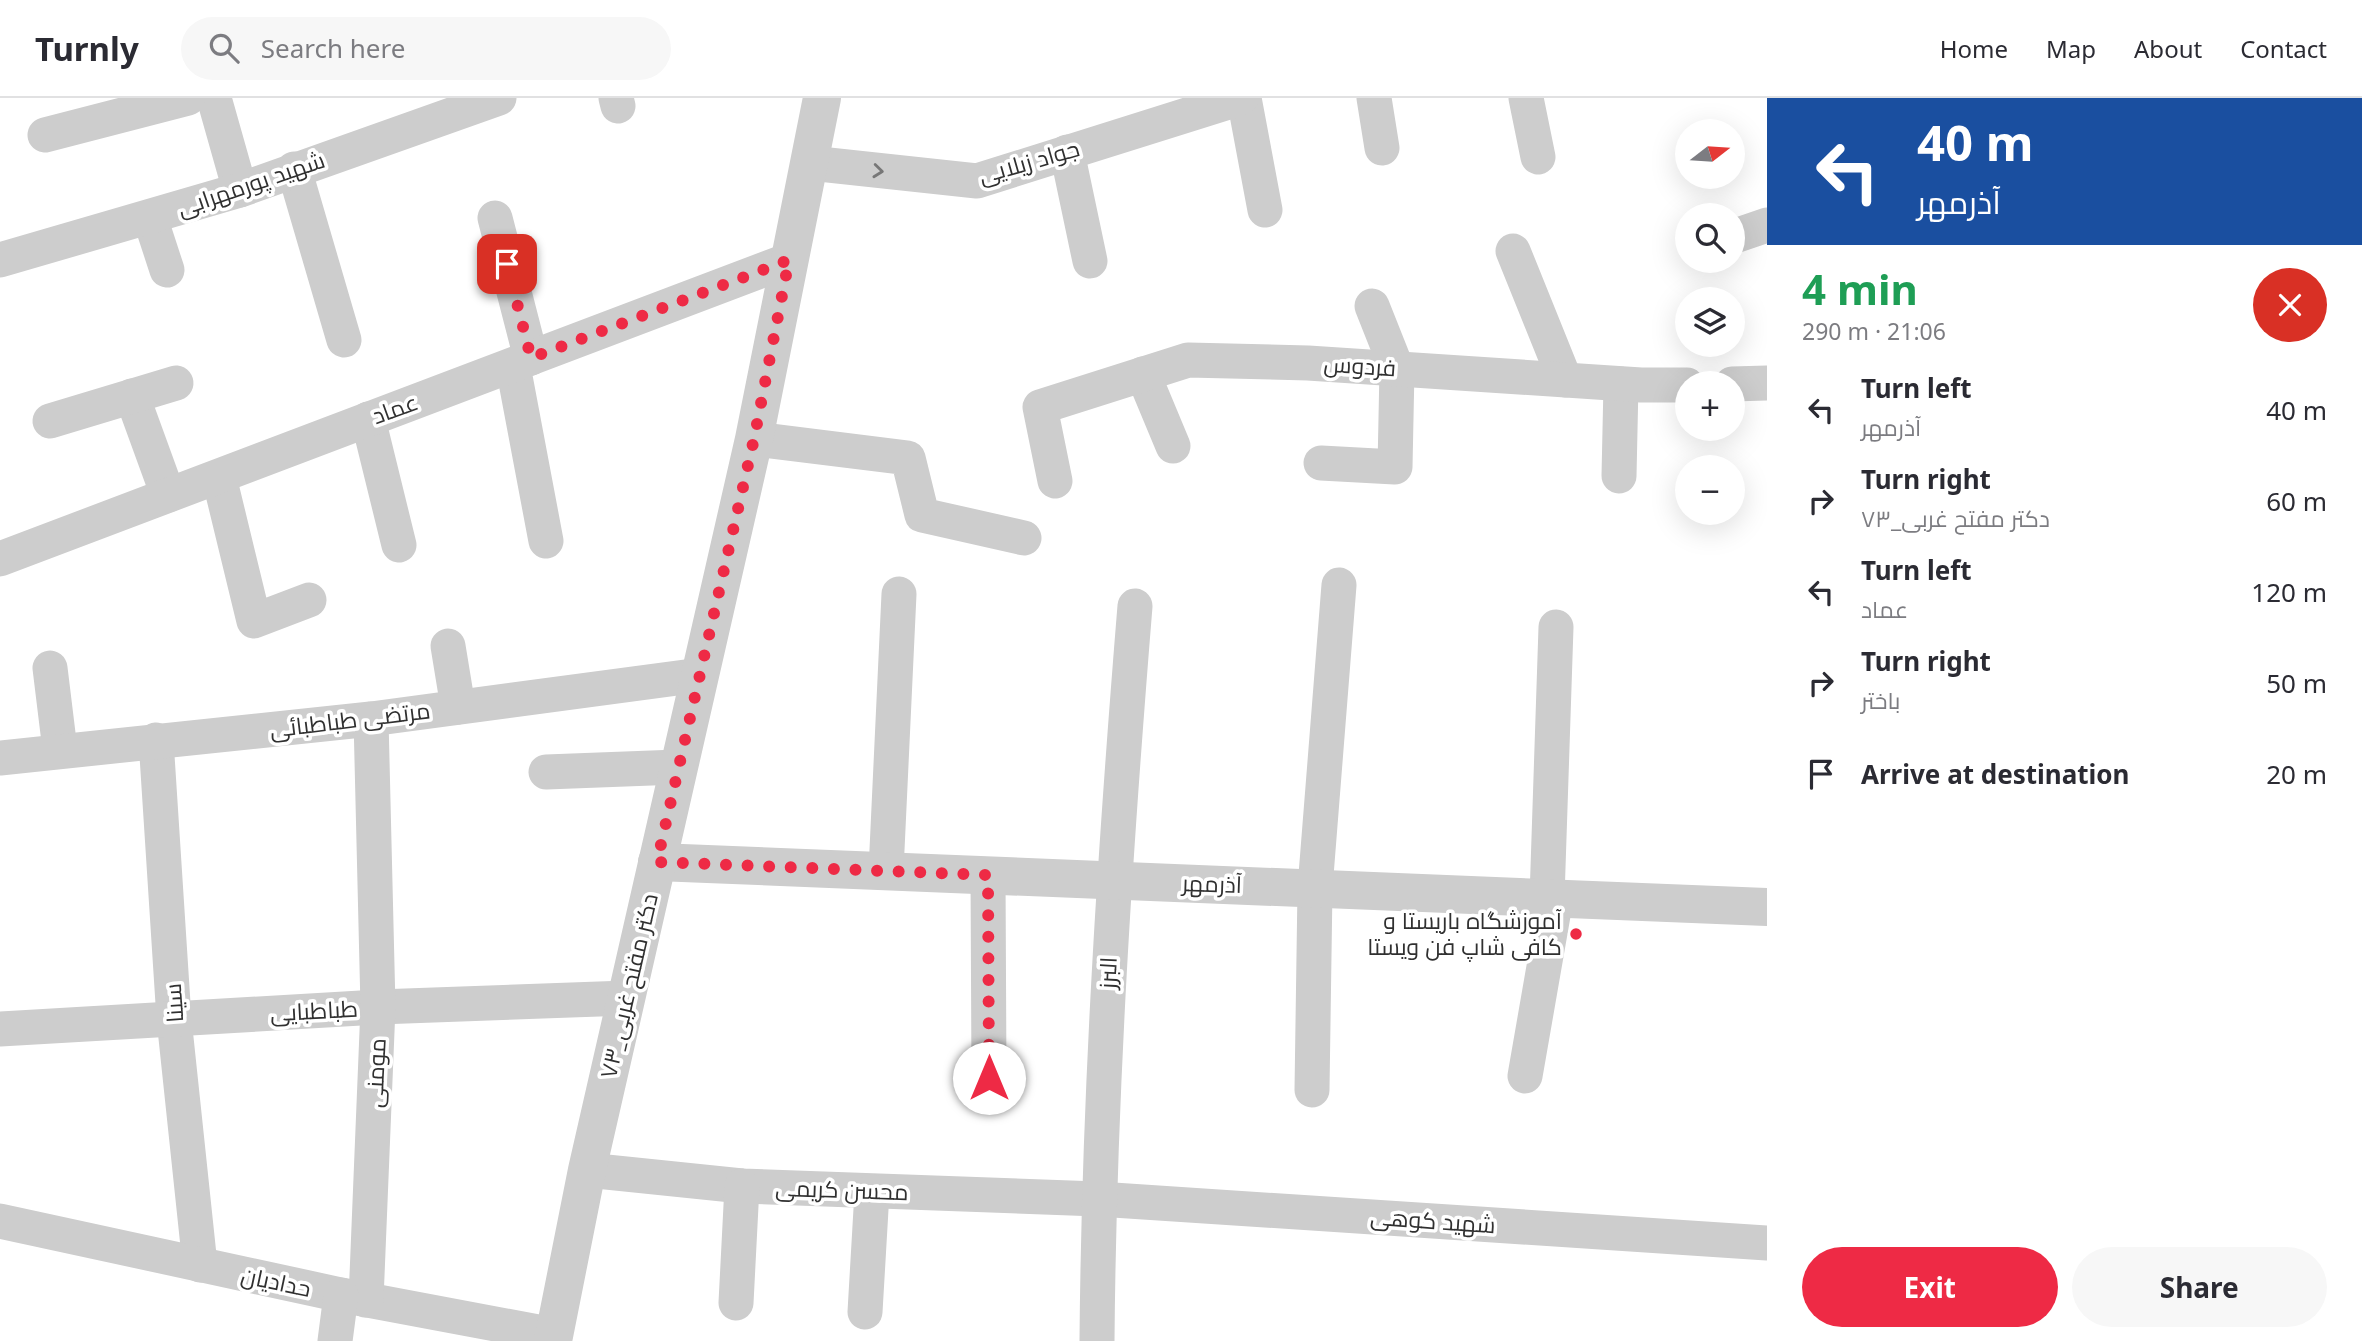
<!DOCTYPE html>
<meta charset="utf-8">
<style>
body{margin:0;font-family:"Noto Sans",Cairo,sans-serif;background:#f7f7f7;color:#2b2b33;height:100vh;display:flex;flex-direction:column;font-size:26px;white-space:nowrap}
*{box-sizing:border-box;margin:0}
p{font-size:23px;color:#7c7c81}
.icon{flex:none;width:38px;height:38px;fill:none;stroke:currentColor;stroke-width:2;stroke-linecap:round;stroke-linejoin:round}
.map{position:relative;flex:1;overflow:hidden}
.details{display:flex;flex-direction:column;background:#fff;width:595px}
.details>*{flex:none}
.top-card{background:#1a4fa0;color:#fff;overflow:hidden}
.needle{width:46px;rotate:73deg}
.fabs{position:absolute;left:1675px;top:21px;display:grid;gap:14px}
.fabs a{display:grid;place-items:center;width:70px;height:70px;border-radius:50%;background:#fff;box-shadow:0 7px 28px #0002;font-size:35px}
.pin{position:absolute;display:grid;place-items:center;width:60px;height:60px;color:#fff;margin:-30px;border-radius:14px;box-shadow:0 4px 10px #0006}
.me{position:absolute;width:77px;margin:-38px;rotate:0deg;stroke-linejoin:round;filter:drop-shadow(0 0 5px #0008)}
.turn{display:flex;align-items:center;gap:24px;height:147px;padding:0 35px;font-size:32px}
.turn .icon{width:91px;height:91px;stroke-width:2.5}
.turn b{display:block;font-size:49px;line-height:60px}
.round{display:grid;place-items:center;flex:none;width:74px;height:74px;border-radius:37px;background:#f7f7f7}
.head{display:flex;align-items:center;justify-content:space-between;height:119px;padding:0 35px}
h1{font-size:42px;font-weight:700;line-height:52px;color:#1e9e55}
.button{display:flex;gap:14px;margin-top:auto;padding:14px 35px}
.button a{flex:1;height:80px;border-radius:42px;background:#ee2a45;color:#fff;font-size:28px;font-weight:700;line-height:80px;text-align:center}
.button a+a{background:#f7f7f7;color:#2b2b33}
ul{padding:0;list-style:none}
li{display:flex;align-items:center;gap:21px;height:91px;padding:0 35px}
li div{flex:1}
li b{display:block;font-size:26px}
li em{font-style:normal}
header{display:flex;align-items:center;gap:42px;box-sizing:border-box;height:98px;padding:0 35px;background:#fff;border-bottom:2px solid #e1e1e2}
header strong{font-size:33px}
nav{display:flex;gap:38px;margin-inline-start:auto;font-size:24px}
.search{width:490px;height:63px;background:#f7f7f7;display:flex;align-items:center;gap:18px;box-sizing:border-box;padding:0 24px;border-radius:38px;color:#7c7c81;font-size:26px}
main{display:flex;flex:1;min-height:0}
.map>svg:first-child{display:block}
.lines{fill:none;stroke-linecap:round;stroke-linejoin:round}
.minor{stroke:#cdcdcd;stroke-width:35}
.tertiary{stroke:#cdcdcd;stroke-width:38}
.oneway{stroke:#777}
.route{stroke:#ee2a45;stroke-width:12;stroke-dasharray:0 21.6}
.poi-dot{fill:#ee2a45;stroke:#fff;stroke-width:2.5}
.labels{text-anchor:middle;stroke-width:7;stroke-linejoin:round;paint-order:stroke}
.street-label{font-size:23px;fill:#303030;stroke:#fff}
.poi-label{font-size:23px;fill:#303030;stroke:#fff;text-anchor:end}
</style>
<header>
<strong>Turnly</strong>
<div class="search"><svg class="icon" aria-label="search" viewBox="0 0 24 24"><circle cx="10" cy="10" r="6"/><path d="M15 15l6 6"/></svg>Search here</div>
<nav><a>Home</a><a>Map</a><a>About</a><a>Contact</a></nav>
</header>
<main>
<div class="map">
<svg width="1767" height="1243" viewBox="0 0 1767 1243">
<rect width="100%" height="100%" fill="#fff"/>
<g class="lines">
<!-- minor -->
<g class="minor">
<polyline points="214,0 240,92"/>
<polyline points="616,0 618,8"/>
<polyline points="1244,0 1265,112"/>
<polyline points="1374,0 1382,50"/>
<polyline points="1526,0 1538,59"/>
<polyline points="45,37 188,0"/>
<polyline points="1067,54 1090,163"/>
<polyline points="810,65 977,83 1241,0"/>
<polyline points="294,71 344,242"/>
<polyline points="150,120 167,172"/>
<polyline points="495,120 531,260"/>
<polyline points="1732,139 1767,127"/>
<polyline points="1513,153 1565,282"/>
<polyline points="0,162 240,92 499,0"/>
<polyline points="513,268 546,443"/>
<polyline points="1143,276 1173,348"/>
<polyline points="1732,286 1767,285"/>
<polyline points="132,298 168,397"/>
<polyline points="368,321 399,447"/>
<polyline points="50,323 176,285"/>
<polyline points="754,341 908,360 922,417 1024,440"/>
<polyline points="1321,365 1395,369 1397,271 1372,208"/>
<polyline points="1619,378 1621,286"/>
<polyline points="219,379 254,523 309,502"/>
<polyline points="1055,383 1040,309 1188,262 1308,265 1641,287 1687,287"/>
<polyline points="0,461 789,162"/>
<polyline points="448,548 458,609"/>
<polyline points="50,570 60,652"/>
<polyline points="156,642 174,921 200,1167"/>
<polyline points="0,660 371,621 700,577"/>
<polyline points="546,674 678,669"/>
<polyline points="886,773 899,496"/>
<polyline points="988,777 989,980"/>
<polyline points="1547,800 1556,529"/>
<polyline points="0,931 378,909 627,900"/>
<polyline points="1525,978 1556,800"/>
<polyline points="1312,992 1315,790 1339,487"/>
<polyline points="587,1072 742,1088 1098,1101 1767,1145"/>
<polyline points="0,1123 341,1197 554,1237"/>
<polyline points="366,1202 378,909 371,621"/>
<polyline points="736,1205 742,1088"/>
<polyline points="865,1214 872,1094"/>
<polyline points="335,1243 341,1197"/>
<path d="M1097,1243c2,-246 18,-490 38,-735"/>
</g>
<!-- tertiary -->
<g class="tertiary">
<polyline points="657,764 1767,809"/>
<polyline points="553,1243 587,1072 754,341 822,0"/>
</g>
</g>
<!-- one-way arrows -->
<defs><path id="oneway-chevron" d="M-2-3.5L2.5 0L-2 3.5" fill="none" stroke-width="1.6" stroke-linecap="round" stroke-linejoin="round" transform="scale(1.75)"/></defs>
<use class="oneway" href="#oneway-chevron" transform="translate(878 73) rotate(6)"/>
<g class="lines">
<!-- route -->
<polyline class="route" points="507,166 531,260 789,162 754,341 657,764 988,777 989,980"/>
</g>
<!-- markers -->
<circle class="poi-dot" cx="1576" cy="836" r="7"/>
<g class="labels">
<!-- street labels -->
<g class="street-label">
<text transform="translate(1029 64) rotate(-16)" y="8">جواد زیلایی</text>
<text transform="translate(251 86) rotate(-19)" y="8">شهید پورمهرابی</text>
<text transform="translate(1360 268) rotate(4)" y="8">فردوس</text>
<text transform="translate(395 311) rotate(-20)" y="8">عماد</text>
<text transform="translate(350 622) rotate(-7)" y="8">مرتضی طباطبائی</text>
<text transform="translate(1212 786) rotate(2)" y="8">آذرمهر</text>
<text transform="translate(1108 875) rotate(-87)" y="8">البرز</text>
<text transform="translate(629 888) rotate(-77)" y="8">۷۳_دکتر مفتح غربی</text>
<text transform="translate(174 905) rotate(-94)" y="8">سینا</text>
<text transform="translate(314 913) rotate(-3)" y="8">طباطبایی</text>
<text transform="translate(376 975) rotate(-87)" y="8">مومنی</text>
<text transform="translate(842 1092) rotate(2)" y="8">محسن کریمی</text>
<text transform="translate(1433 1123) rotate(4)" y="8">شهید کوهی</text>
<text transform="translate(276 1184) rotate(12)" y="8">حدادیان</text>
</g>
<!-- poi labels -->
<g class="poi-label">
<text x="1562" y="831">آموزشگاه باریستا و<tspan x="1562" dy="26">کافی شاپ فن ویستا</tspan></text>
</g>
</g>
</svg>
<div class="fabs">
<a><svg class="needle" viewBox="-14 -14 28 28"><path d="M0-13l5 13h-10z" fill="#e53935"/><path d="M0 13l5-13h-10z" fill="#7c7c81"/></svg></a>
<a><svg class="icon" aria-label="search" viewBox="0 0 24 24"><circle cx="10" cy="10" r="6"/><path d="M15 15l6 6"/></svg></a>
<a><svg class="icon" aria-label="layers" viewBox="0 0 24 24"><path d="M12 4l9 5-9 5-9-5zM3 14l9 5 9-5"/></svg></a>
<a>+</a>
<a>−</a>
</div>
<div class="pin" style="left:507px;top:166px;background:#d93025"><svg class="icon" aria-label="arrive" viewBox="0 0 24 24"><path d="M6 21V4h12l-3 4 3 4H6"/></svg></div>
<svg class="me" style="left:989px;top:980px" viewBox="-20 -20 40 40"><circle r="19" fill="#fff"/><path d="M0-13L10 11 0 6-10 11z" fill="#ee2a45"/></svg>
</div>
<section class="details">
<div class="top-card">
<div class="turn"><svg class="icon" aria-label="left" viewBox="0 0 24 24"><path d="M17 20v-9H6M10 6l-5 5 5 5"/></svg><div><b>40 m</b>آذرمهر</div></div>
</div>
<div class="head"><div><h1>4 min</h1><p>290 m · 21:06</p></div><a class="round" style="background:#d93025;color:#fff"><svg class="icon" aria-label="close" viewBox="0 0 24 24"><path d="M6 6l12 12M18 6L6 18"/></svg></a></div>
<ul>
<li><svg class="icon" aria-label="left" viewBox="0 0 24 24"><path d="M17 20v-9H6M10 6l-5 5 5 5"/></svg><div><b>Turn left</b><p>آذرمهر</p></div><em>40 m</em></li>
<li><svg class="icon" aria-label="right" viewBox="0 0 24 24"><path d="M7 20v-9h11M14 6l5 5-5 5"/></svg><div><b>Turn right</b><p>۷۳_دکتر مفتح غربی</p></div><em>60 m</em></li>
<li><svg class="icon" aria-label="left" viewBox="0 0 24 24"><path d="M17 20v-9H6M10 6l-5 5 5 5"/></svg><div><b>Turn left</b><p>عماد</p></div><em>120 m</em></li>
<li><svg class="icon" aria-label="right" viewBox="0 0 24 24"><path d="M7 20v-9h11M14 6l5 5-5 5"/></svg><div><b>Turn right</b><p>باختر</p></div><em>50 m</em></li>
<li><svg class="icon" aria-label="arrive" viewBox="0 0 24 24"><path d="M6 21V4h12l-3 4 3 4H6"/></svg><div><b>Arrive at destination</b></div><em>20 m</em></li>
</ul>
<div class="button"><a>Exit</a><a>Share</a></div>
</section>
</main>
